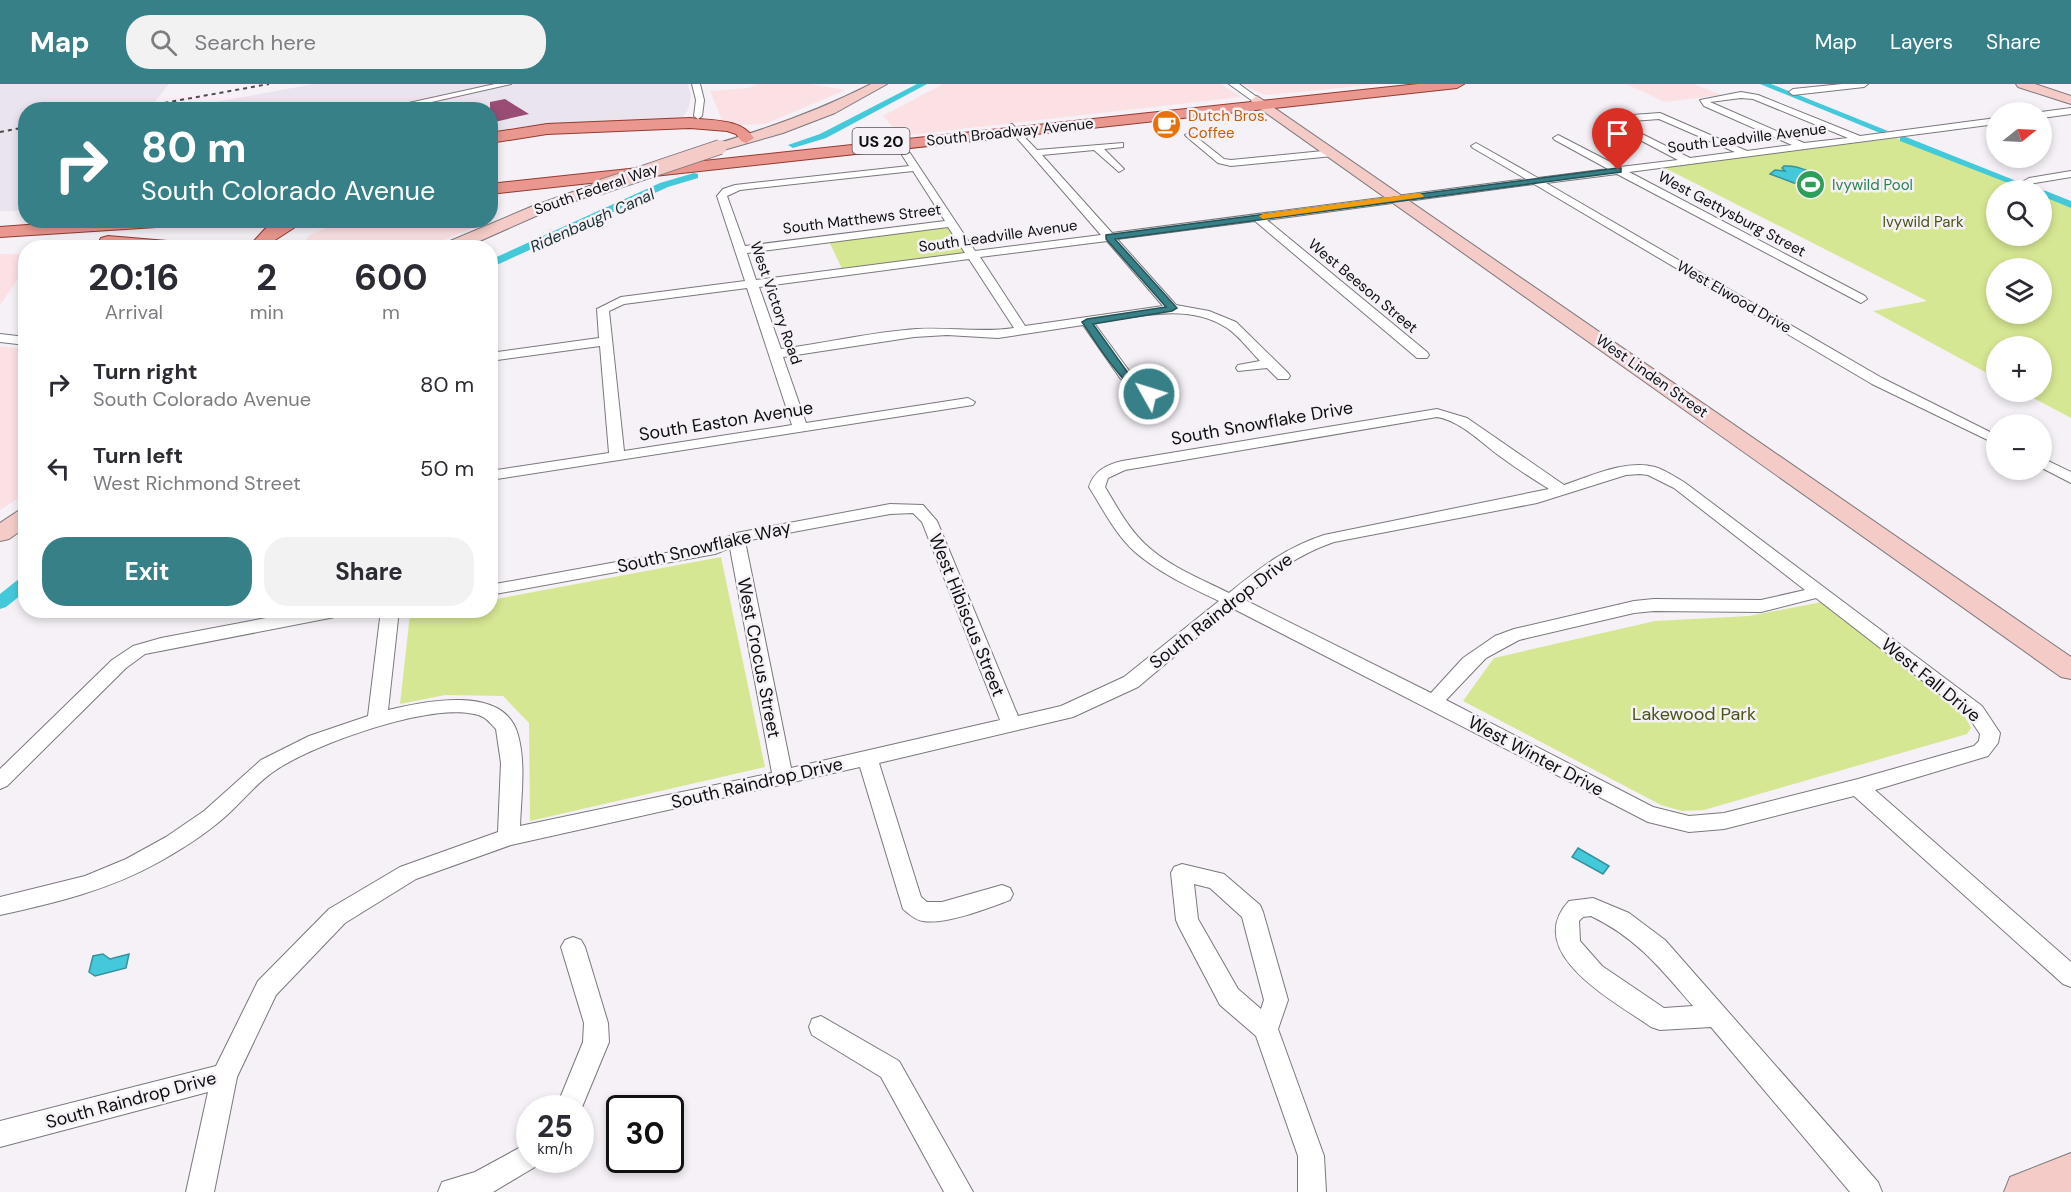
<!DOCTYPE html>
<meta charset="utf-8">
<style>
body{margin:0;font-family:"DM Sans",sans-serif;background:#f2f2f3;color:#2b2b33;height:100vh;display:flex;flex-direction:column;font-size:22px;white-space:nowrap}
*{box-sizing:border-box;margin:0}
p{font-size:20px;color:#7c7c81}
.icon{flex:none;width:33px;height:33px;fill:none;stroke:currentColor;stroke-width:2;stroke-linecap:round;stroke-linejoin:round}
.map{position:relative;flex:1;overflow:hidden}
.drawer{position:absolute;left:18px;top:156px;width:480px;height:378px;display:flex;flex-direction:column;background:#fff;border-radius:24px;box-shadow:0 3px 9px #0003}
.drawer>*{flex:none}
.hud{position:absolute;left:18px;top:18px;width:480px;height:126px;border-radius:24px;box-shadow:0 3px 9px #0003;background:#388088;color:#fff;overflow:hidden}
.needle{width:39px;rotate:72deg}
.controls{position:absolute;left:1986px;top:18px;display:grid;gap:12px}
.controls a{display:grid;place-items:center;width:66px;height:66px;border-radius:50%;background:#fff;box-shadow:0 3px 9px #0003;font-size:30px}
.speed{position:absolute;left:516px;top:1011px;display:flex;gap:12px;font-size:30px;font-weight:700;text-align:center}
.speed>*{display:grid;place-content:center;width:78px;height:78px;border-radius:50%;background:#fff;box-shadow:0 3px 9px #0003;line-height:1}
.speed small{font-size:15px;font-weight:400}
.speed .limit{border:3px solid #111;border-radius:9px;background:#fff;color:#111}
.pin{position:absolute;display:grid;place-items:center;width:51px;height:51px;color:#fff;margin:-62px -26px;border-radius:50% 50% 50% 0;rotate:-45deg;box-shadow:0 0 6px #0007}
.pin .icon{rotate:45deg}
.me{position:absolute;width:66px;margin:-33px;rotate:309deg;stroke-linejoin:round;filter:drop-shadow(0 0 4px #0008)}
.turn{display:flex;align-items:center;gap:21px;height:126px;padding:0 24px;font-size:27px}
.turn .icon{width:78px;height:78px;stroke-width:2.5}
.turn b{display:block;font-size:42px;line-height:51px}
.eta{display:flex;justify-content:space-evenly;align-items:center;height:102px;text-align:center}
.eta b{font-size:36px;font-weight:700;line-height:42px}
.action{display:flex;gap:12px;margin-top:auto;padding:12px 24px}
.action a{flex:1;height:69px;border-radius:24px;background:#388088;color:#fff;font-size:24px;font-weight:700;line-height:69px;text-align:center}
.action a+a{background:#f2f2f3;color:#2b2b33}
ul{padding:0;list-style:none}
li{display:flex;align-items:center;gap:18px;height:84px;padding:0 24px}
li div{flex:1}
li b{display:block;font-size:22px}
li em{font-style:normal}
header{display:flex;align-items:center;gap:36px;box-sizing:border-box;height:84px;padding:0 30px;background:#388088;color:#fff}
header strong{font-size:28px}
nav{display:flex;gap:33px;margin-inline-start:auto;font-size:21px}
.search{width:420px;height:54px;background:#f2f2f3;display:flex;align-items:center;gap:15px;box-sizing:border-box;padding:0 21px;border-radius:24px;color:#7c7c81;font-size:22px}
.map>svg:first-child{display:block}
.commercial{fill:#fce1e4}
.built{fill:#eae4ef}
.green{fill:#d6e793;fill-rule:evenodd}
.water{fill:#44c9da;stroke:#34919d;stroke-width:1.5}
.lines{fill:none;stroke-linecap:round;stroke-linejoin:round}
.canal{fill:#44c9da;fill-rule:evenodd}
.building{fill:#9a4c74}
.street-casing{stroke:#7a787c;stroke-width:2}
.secondary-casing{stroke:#7a787c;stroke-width:2}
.primary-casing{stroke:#943a31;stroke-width:2}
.street{fill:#fff;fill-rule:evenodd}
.secondary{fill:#f4cbc7;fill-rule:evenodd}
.primary{fill:#ea988f;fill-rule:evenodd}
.rail{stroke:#4c4a4d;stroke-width:2;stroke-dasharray:4 4;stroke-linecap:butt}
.secondary-bridge-casing{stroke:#7a787c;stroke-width:16;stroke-linecap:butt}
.secondary-bridge{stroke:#f4cbc7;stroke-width:14}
.route{fill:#388088;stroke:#245358;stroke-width:1.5}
.slow{fill:#f59e0b}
.labels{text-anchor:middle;stroke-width:5;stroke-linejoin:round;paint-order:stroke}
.far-food-label{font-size:15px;fill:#c56008;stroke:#f5f1f7;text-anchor:start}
.far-street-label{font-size:15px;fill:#0e0d0f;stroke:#f5f1f7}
.far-leisure-label{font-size:15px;fill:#27864d;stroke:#f5f1f7;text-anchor:start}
.far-park-label{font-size:15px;fill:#4a5413;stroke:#f5f1f7}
.shield{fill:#f5f1f7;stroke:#535155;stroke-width:1.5}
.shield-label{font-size:16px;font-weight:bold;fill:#0e0d0f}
.far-water-label{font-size:16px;font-style:italic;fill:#193033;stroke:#f5f1f7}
.street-label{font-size:18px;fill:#0e0d0f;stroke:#f5f1f7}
.park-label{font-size:18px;fill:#4a5413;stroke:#f5f1f7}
</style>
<header>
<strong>Map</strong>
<div class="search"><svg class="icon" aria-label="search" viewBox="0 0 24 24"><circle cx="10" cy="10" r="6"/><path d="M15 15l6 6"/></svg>Search here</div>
<nav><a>Map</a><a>Layers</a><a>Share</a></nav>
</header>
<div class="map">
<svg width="2071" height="1108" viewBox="0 0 2071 1108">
<rect width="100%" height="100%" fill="#f5f1f7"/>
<!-- commercial -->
<g class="commercial">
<polygon points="757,0 809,0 846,6 765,40 741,41 722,37 710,7 749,4"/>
<polygon points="943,0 1221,0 1241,13 901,52 883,32"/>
<polygon points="1242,0 1379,0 1270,11 1262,10"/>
<polygon points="1626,0 1694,0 1721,11 1665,18"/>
<polygon points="372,137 372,136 490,137 427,163 313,164 307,160 306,156 310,151 326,144"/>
<polygon points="0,170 26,170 25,185 0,221"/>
<polygon points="0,262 25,265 26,409 0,426"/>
</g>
<!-- built -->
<g class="built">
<polygon points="0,0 169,0 149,25 26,26 25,127 0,127"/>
<polygon points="314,0 688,0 691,13 688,26 682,34 534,41 491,48 490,26 173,26"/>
</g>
<!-- green -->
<g class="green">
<path d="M1897,54l133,52h-34v46h46v-41l29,12v211l-49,-26h20v-46h-46v32l-123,-67 54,-10 -264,-134zM1996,184h46v46h-46z"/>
<polygon points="948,141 967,169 842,185 828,155"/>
<polygon points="721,473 765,683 530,737 529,639 503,612 445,611 400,620 410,530 432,527 490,526 491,516"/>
<polygon points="1822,518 1964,631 1971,644 1967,650 1704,726 1682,727 1661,721 1463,617 1494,574 1655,537 1749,532"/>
</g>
<!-- water -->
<g class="water">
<path d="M1784,82c12,-1 34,6 38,18l-28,-1 -24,-9 5,-4 10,1 -3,-3z"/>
<polygon points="1578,764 1609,782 1603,790 1572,773"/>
<polygon points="103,870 110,875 129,870 126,884 95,892 89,888 93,872"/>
</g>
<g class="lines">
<!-- canal -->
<g class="canal">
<polygon points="917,0 927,0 826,54 793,64 788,61 820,50"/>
<polygon points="1760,0 1771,0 1888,47 1880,49"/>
<polygon points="1900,53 1906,53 2039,106 2026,106 1900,57"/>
<polygon points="694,89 698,90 698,94 668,103 490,184 490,176 660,99"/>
<polygon points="2040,106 2046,107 2071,117 2071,124 2042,112"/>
<polygon points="26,493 26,507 6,523 0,525 0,510 20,494"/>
</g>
</g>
<!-- building -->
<polygon class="building" points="505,15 529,30 490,39 490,18"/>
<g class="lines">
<defs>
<g id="street">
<polygon points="495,0 511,0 396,26 377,26"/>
<polygon points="692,0 700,0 704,16 702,32 698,35 694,32 696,16"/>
<polygon points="1229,0 1239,0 1261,16 1254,18"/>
<polygon points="1842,0 1868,0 1864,3 1793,11 1789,8 1793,5"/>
<path d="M1741,8l17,3 102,41 136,-18v6l-367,48 236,124 2,3 -6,4 -244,-129 -71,9 336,195 114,57v9l-124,-60 -338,-200 -267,36 160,132 2,3 -2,3h-10l-162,-137 -138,18 59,66 33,6 27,11 52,51 2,3 -2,3h-10l-11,-11 -29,3 -2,-3 2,-3 22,-4c-10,-10 -21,-25 -33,-33 -39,-26 -90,-11 -133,-5l36,49 24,19 2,3 -7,4 -5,-1 -24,-19 -37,-53 -85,13 -51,-3 -33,2 -131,20 23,66 162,-25 7,4 -2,3 -483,75v-9l119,-18 -9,-107 -110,15v-8l109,-15 -2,-29 24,-12 124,-16 -28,-85 6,-7 12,-4 174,-19 -7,-11 8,-2 65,98 126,-16 -92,-106v-4l3,-1 25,26 86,-7v4l-19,2 20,20 -5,3 -25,-22 -52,5 70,78 414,-54 -53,-31 -2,-2 5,-3 62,35 70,-9 -53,-29 -2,-2 5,-3 62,32 58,-7 -72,-38 12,-6 42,-3 87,38 45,-6 -88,-39 -4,-6zM1741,14l12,1 95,39 -44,5 -94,-41zM1659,35l76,33 -45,6 -72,-36zM913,87l32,50 -200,25 -18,-50 13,-6zM948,143l17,26 -209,27 -9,-27zM1107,157l56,65 -138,20 -45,-69zM969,175l45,69c-32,5 -65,-1 -97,1 -45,3 -91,14 -136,20l-22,-62zM747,204l45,137 -168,26 -15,-140 15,-7z"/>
<polygon points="2071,24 2071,30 2042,34 2041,28"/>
<polygon points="1190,48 1224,75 1231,76 1333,66 1338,69 1333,72 1231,82 1218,79 1187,53 1185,51"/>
<polygon points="2071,87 2071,93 2029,100 2024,97 2029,94"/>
<polygon points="0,250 26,253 26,261 0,258"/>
<path d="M1437,325l30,9 97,67c27,-9 62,-26 91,-18 10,3 20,10 29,15l298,224 18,27 -2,10 -10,13 -113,34 196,172v25l-8,-3 -209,-188 -130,33 -35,3 -41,-10 -416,-214 -94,79 -65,30 -194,46 42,134 6,5h15l60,-17 8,3 3,6 -3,6c-22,8 -64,25 -87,21 -8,-1 -14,-7 -20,-12l-43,-142 -349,78 -95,34 -71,44 -69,72 -39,82 -23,115h-28l22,-100 -208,55v-26l216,-55 42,-85 71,-72 71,-42 98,-35 3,-69 -5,-34c-4,-4 -9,-10 -13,-12 -41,-20 -171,28 -207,53 -19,12 -33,31 -50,46 -20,18 -44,33 -67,46 -50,28 -104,41 -159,53v-18l85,-21 41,-17 40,-22 38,-26 57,-51 48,-24 59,-20 13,-106h18l-11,100c37,-9 117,-26 130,25 8,29 3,62 2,91l252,-53 -42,-225 -15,6 -225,41v-10l220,-40 26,-12 154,-29 33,1 14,16 81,195 43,-10 63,-29 95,-76c-29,-14 -60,-28 -84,-49 -20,-18 -32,-43 -46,-65 5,-16 17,-22 33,-26zM1437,333c26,5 44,26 64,40 16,12 32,22 48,32l-225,46c-39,13 -63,32 -95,58 -28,-14 -61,-27 -84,-49 -17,-16 -28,-37 -40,-57l3,-9 17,-8zM1640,390l8,1 26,13 131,102 -44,10 -107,-1 -20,2 -120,28 -19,7 -32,22 -32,35 -188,-94c30,-25 53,-44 91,-57l203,-39 89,-28zM913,429l9,9 78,198 -209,48 -46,-227 145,-27zM1816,514l152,118 12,18 -1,7 -5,5 -116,33 -134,34 -35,3 -36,-9 -207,-107 40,-42 33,-18 115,-27 20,-2 107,1z"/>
<polygon points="2042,374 2071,388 2071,399 2042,384"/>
<polygon points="308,526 348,526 340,532 145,570 126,584 7,702 0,705 0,685 112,576 133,562 161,554"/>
<path d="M1182,780l42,10 36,31 3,7 25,88 -10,29 46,127 2,36h-28v-36l-42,-120 -36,-31 -41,-78 -3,-7 -5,-47 3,-6zM1194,800l16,4 32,29 22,83 -3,9 -23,-20 -40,-70z"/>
<path d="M1593,814l36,15 36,27 213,242 4,10h-32l-139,-165 -51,3 -9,-3c-35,-25 -130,-74 -82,-126zM1591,832c46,22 70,53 102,90l-29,2 -62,-42 -22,-25 -1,-20 4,-4z"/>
<polygon points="573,853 581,856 585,863 608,939 609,958 580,1028 580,1024 556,1024 583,958 584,939 561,863 565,856"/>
<polygon points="821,932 899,977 973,1108 944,1108 881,993 812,951 809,943 812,935"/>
<polygon points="530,1058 530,1076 542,1076 540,1080 493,1108 438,1108 442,1098 475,1088"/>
</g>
<g id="secondary">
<path d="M871,0h16l-52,29 -52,20 -63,18 -7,-4 2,-3c55,-16 105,-34 156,-60z"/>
<polygon points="2016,0 2035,0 2071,12 2071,20 2018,3"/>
<polygon points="1257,12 2071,573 2071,595 2061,593 1252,19 1251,16"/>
<polygon points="598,99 603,101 606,104 603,107 545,128 464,164 441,164 443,160 533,122"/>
<polygon points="26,425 26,443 9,455 0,457 0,439 18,427"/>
<polygon points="2071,1069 2071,1108 2004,1108 2010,1093"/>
</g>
<g id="primary">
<polygon points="1418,0 1464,0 1457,4 490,110 490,100"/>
<path d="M690,34c22,3 50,0 64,20l-8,5 -5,-2 -5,-7 -9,-3 -37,-3 -143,6 -57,9v-10l57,-9z"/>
<polygon points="95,136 197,136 188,141 0,153 0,143"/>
<polygon points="282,136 306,136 272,158 272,164 254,164 254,157 265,145"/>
<polygon points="108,152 179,158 186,160 188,164 101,162 99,158 101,154"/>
</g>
</defs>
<!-- street casing -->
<use href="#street" class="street-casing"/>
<!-- secondary casing -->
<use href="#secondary" class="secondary-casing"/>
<!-- primary casing -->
<use href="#primary" class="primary-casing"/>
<!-- street -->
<use href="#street" class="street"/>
<!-- secondary -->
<use href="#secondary" class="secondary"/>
<!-- primary -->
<use href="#primary" class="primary"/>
<!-- rail -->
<g class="rail">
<polyline points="125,26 269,0"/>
<polyline points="0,48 26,43"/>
</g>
<defs>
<polyline id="secondary-bridge" points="598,104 720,63"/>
</defs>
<!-- secondary-bridge casing -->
<use href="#secondary-bridge" class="secondary-bridge-casing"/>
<!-- secondary-bridge -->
<use href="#secondary-bridge" class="secondary-bridge"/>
</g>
<!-- route -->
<path class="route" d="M1618,84h3v4l-506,67 62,69 -5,3 -79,13 35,49 24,19v4c-22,4 -58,-57 -70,-74l5,-3 79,-12 -60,-68v-4z"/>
<!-- slow -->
<polygon class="slow" points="1420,109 1424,112 1423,113 1263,135 1259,132 1263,130"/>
<!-- icons -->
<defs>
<symbol id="cafe-disc" viewBox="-11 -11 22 22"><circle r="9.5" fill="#e8710a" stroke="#f5f1f7"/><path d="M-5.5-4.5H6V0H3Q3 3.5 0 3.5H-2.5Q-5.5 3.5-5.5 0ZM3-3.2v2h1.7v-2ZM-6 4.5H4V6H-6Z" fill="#fff"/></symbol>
<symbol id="stadium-disc" viewBox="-11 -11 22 22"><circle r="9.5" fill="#2e9e5b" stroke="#f5f1f7"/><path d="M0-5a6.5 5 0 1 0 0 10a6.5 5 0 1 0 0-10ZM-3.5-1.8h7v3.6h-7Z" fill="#fff"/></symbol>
</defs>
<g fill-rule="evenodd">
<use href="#cafe-disc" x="1150" y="24" width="33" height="33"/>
<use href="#stadium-disc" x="1794" y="84" width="33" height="33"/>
</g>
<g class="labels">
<!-- far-food labels -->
<g class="far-food-label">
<text x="1188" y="37">Dutch Bros.<tspan x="1188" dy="17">Coffee</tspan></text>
</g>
<!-- far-street labels -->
<g class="far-street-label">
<text transform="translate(1010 48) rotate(-6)" y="5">South Broadway Avenue</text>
<text transform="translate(1747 54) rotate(-7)" y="5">South Leadville Avenue</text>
<text transform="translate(596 105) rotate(-19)" y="5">South Federal Way</text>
<text transform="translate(1732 130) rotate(28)" y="5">West Gettysburg Street</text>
<text transform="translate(862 135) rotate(-7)" y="5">South Matthews Street</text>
<text transform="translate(998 152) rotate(-8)" y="5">South Leadville Avenue</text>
<text transform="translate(1363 202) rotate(40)" y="5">West Beeson Street</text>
<text transform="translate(1734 213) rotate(30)" y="5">West Elwood Drive</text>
<text transform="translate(776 219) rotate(71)" y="5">West Victory Road</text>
<text transform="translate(1652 292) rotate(35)" y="5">West Linden Street</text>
</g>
<!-- far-leisure labels -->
<g class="far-leisure-label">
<text x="1832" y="106">Ivywild Pool</text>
</g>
<!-- far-park labels -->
<g class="far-park-label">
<text x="1923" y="143">Ivywild Park</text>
</g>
<!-- shield labels -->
<rect class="shield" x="852.5" y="44" width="57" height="26" rx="4.5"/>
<g class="shield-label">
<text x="881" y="63">US 20</text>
</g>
<!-- far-water labels -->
<g class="far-water-label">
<text transform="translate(592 136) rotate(-24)" y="6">Ridenbaugh Canal</text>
</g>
<!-- street labels -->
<g class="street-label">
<text transform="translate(726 337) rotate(-9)" y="6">South Easton Avenue</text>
<text transform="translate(1262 339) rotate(-10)" y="6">South Snowflake Drive</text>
<text transform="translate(704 463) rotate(-13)" y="6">South Snowflake Way</text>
<text transform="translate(1221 527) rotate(-38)" y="6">South Raindrop Drive</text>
<text transform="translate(967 531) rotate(68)" y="6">West Hibiscus Street</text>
<text transform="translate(759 574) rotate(79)" y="6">West Crocus Street</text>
<text transform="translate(1931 596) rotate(39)" y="6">West Fall Drive</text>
<text transform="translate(1536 672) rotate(28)" y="6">West Winter Drive</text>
<text transform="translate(757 699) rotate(-13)" y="6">South Raindrop Drive</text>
<text transform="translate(131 1016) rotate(-15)" y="6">South Raindrop Drive</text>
</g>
<!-- park labels -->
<g class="park-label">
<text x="1694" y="636">Lakewood Park</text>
</g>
</g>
</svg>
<div class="controls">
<a><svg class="needle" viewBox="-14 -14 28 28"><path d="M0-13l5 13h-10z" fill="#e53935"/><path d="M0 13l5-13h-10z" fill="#7c7c81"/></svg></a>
<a><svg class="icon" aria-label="search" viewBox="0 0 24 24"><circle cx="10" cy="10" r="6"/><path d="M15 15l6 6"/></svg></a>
<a><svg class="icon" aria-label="layers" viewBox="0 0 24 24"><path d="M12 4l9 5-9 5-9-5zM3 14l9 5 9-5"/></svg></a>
<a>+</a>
<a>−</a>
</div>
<div class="speed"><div>25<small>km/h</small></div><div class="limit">30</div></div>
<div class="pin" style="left:1618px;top:86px;background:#d93025"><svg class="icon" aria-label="arrive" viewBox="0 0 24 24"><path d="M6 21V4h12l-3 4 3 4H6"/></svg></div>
<svg class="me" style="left:1149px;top:310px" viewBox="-20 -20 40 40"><circle r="17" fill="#388088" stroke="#fff" stroke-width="3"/><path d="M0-11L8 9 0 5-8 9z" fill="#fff"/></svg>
<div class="hud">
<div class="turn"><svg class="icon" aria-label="right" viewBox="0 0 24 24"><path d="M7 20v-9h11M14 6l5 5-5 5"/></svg><div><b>80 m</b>South Colorado Avenue</div></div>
</div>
<section class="drawer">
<div class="eta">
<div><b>20:16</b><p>Arrival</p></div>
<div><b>2</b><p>min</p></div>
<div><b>600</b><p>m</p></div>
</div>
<ul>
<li><svg class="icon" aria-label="right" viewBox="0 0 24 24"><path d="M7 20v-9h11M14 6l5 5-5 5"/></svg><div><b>Turn right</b><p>South Colorado Avenue</p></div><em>80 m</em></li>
<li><svg class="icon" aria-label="left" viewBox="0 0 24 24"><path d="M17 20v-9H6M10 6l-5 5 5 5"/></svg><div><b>Turn left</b><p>West Richmond Street</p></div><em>50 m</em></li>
</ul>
<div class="action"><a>Exit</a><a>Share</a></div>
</section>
</div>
